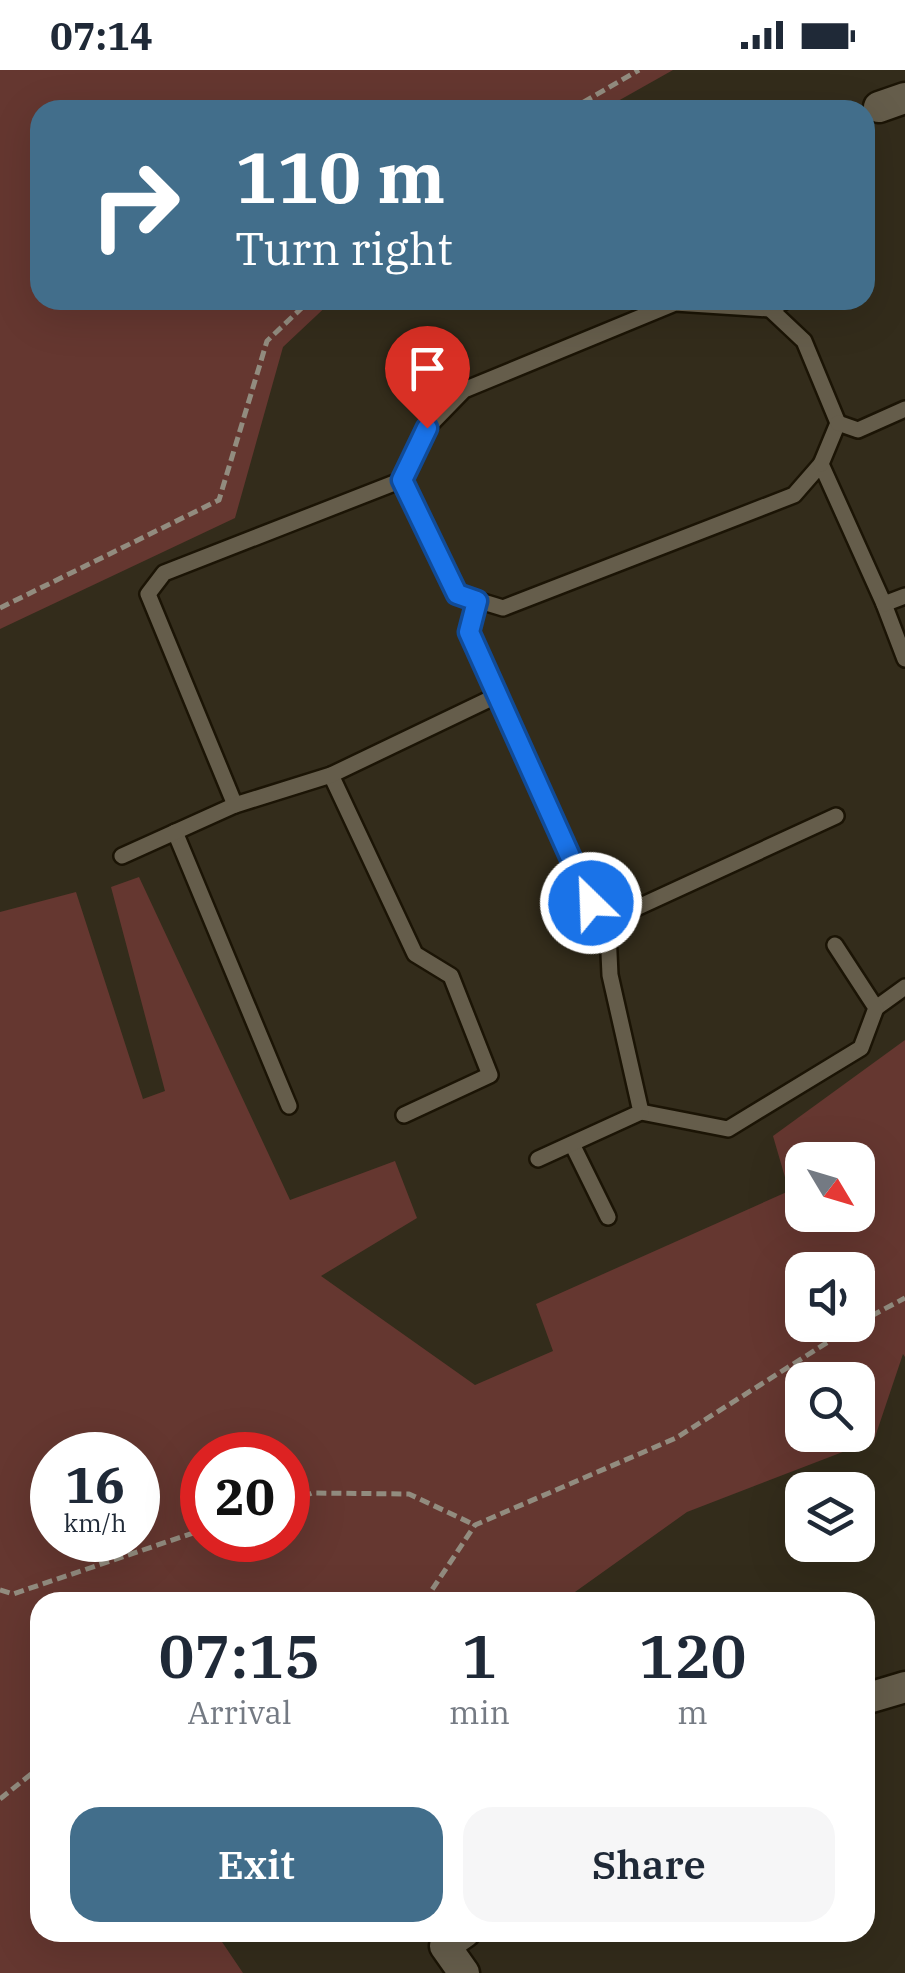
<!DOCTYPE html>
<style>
body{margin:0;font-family:"IBM Plex Serif",serif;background:#f6f6f7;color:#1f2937;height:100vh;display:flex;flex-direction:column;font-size:38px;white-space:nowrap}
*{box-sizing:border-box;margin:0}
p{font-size:32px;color:#747a83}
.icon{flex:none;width:55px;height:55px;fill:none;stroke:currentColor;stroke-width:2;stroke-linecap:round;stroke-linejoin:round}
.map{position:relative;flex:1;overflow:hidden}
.sheet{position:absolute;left:30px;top:1522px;width:845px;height:350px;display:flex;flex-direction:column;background:#fff;border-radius:30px;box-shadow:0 10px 40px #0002}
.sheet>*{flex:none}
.hud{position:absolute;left:30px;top:30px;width:845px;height:210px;border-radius:30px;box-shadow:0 10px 40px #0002;background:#426e8b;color:#fff;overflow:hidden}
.needle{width:65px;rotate:128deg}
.controls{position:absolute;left:785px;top:1072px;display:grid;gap:20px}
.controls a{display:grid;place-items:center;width:90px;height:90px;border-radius:20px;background:#fff;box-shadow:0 10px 40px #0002;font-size:50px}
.speed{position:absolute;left:30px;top:1362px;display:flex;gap:20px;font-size:50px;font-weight:700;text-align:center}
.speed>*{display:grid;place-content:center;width:130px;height:130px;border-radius:50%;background:#fff;box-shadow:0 10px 40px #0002;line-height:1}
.speed small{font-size:25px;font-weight:400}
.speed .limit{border:15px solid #d22;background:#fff;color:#111}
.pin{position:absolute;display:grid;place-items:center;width:85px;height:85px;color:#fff;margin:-102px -42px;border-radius:50% 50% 50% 0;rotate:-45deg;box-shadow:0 0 10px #0007}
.pin .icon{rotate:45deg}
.me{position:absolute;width:110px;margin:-55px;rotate:336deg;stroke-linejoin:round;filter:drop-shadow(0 0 8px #0008)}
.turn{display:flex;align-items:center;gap:35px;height:210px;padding:0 40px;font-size:45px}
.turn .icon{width:130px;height:130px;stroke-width:2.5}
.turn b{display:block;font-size:70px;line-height:85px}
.eta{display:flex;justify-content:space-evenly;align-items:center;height:170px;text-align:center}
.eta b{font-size:60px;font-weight:600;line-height:70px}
.cta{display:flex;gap:20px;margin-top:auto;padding:20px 40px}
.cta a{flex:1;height:115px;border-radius:30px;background:#426e8b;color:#fff;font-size:40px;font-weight:600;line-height:115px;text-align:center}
.cta a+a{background:#f6f6f7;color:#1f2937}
.status{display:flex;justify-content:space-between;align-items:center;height:70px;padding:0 50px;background:#fff;direction:ltr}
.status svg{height:28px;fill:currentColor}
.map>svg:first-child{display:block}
.green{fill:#653730;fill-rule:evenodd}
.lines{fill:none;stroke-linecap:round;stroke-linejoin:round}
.service-casing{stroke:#1b1405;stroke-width:20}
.minor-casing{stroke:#1b1405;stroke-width:35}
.path{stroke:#928c7f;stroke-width:5;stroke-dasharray:10 5;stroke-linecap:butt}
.service{stroke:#655d4b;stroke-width:15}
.minor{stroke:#655d4b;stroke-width:30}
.route-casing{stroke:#114b97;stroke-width:25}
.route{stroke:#1a73e8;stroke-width:18}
</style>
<div class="status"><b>07:14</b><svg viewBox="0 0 49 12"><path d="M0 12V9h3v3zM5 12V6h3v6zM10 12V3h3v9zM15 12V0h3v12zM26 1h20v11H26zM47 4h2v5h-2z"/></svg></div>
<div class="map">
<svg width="905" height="1903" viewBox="0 0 905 1903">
<rect width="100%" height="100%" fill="#332c1b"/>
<!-- green -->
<g class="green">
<polygon points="0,0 673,0 602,40 40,40 40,230 333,230 283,277 235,448 0,559"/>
<path d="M139,807l151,323 105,-39 22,57 -96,58 154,109 78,-34 -17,-47 253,-113 -16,-55 132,-96v317l-2,-3 -29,86 -187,72 -126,90h-521v330l176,1 27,40h-243v-1061l76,-20 67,207 22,-8 -54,-204zM802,1090h56v55h-56zM802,1200h56v55h-56zM802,1310h56v55h-56zM52,1385h86v85h-86zM202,1385h86v85h-86z"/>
</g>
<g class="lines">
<defs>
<g id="service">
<polyline points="787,230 770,239 675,233 464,320 427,358 402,410 457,524 503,538 794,425 821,394 884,534 905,589"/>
<polyline points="770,239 804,271 838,353 821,394"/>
<polyline points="838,353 858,360 905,339"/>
<polyline points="477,531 469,562 591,833 621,845 836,746"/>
<polyline points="884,534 905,526"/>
<polyline points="331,705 415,884 451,906 490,1005 404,1045"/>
<polyline points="235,735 148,524 164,503 402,410"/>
<polyline points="175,762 289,1036"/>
<polyline points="122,786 235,735 331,705 498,625"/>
<polyline points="876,938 905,917"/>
<polyline points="641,1042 728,1059 861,978 876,938 835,875"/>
<polyline points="572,1074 608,1147"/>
<polyline points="538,1089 641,1042 610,905 607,840"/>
</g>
<g id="minor">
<polyline points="879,37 905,28"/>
<polyline points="865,1629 905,1617"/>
<polyline points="464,1903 445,1876 465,1862"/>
</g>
</defs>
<!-- service casing -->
<use href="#service" class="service-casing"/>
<!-- minor casing -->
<use href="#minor" class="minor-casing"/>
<!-- path -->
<g class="path">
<polyline points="570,40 639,0"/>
<polyline points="0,538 219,430 267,271 310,230"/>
<polyline points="858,1253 905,1228"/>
<polyline points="288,1432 312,1423 409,1424 475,1455"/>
<polyline points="0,1520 13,1524 202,1460"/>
<polyline points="424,1532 475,1455 676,1368 855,1255"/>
<polyline points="0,1729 40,1697"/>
</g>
<!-- service -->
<use href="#service" class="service"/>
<!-- minor -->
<use href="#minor" class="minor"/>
</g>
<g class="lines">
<defs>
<polyline id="route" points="427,358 402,410 457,524 477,531 469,562 591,833"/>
</defs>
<!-- route casing -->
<use href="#route" class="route-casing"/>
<!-- route -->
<use href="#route" class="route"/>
</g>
</svg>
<div class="controls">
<a><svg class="needle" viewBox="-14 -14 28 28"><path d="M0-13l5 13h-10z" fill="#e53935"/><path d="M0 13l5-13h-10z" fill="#747a83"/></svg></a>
<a><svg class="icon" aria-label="sound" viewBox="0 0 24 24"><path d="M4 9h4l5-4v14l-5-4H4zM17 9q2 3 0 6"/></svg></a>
<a><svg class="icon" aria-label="search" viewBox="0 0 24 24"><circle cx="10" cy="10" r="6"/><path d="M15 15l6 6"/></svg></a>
<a><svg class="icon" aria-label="layers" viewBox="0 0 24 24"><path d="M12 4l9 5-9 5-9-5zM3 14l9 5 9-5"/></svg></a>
</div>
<div class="speed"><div>16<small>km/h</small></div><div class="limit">20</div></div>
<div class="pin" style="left:427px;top:358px;background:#d93025"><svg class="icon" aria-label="arrive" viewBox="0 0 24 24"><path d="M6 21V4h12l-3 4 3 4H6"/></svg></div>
<svg class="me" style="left:591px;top:833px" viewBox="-20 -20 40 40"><circle r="17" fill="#1a73e8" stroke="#fff" stroke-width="3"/><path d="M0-11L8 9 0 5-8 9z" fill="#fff"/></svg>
<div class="hud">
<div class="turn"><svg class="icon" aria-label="right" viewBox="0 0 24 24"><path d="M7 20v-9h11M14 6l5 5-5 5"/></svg><div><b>110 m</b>Turn right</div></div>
</div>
<section class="sheet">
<div class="eta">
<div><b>07:15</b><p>Arrival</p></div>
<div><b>1</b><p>min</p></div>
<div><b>120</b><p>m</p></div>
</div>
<div class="cta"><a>Exit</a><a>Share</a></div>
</section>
</div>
